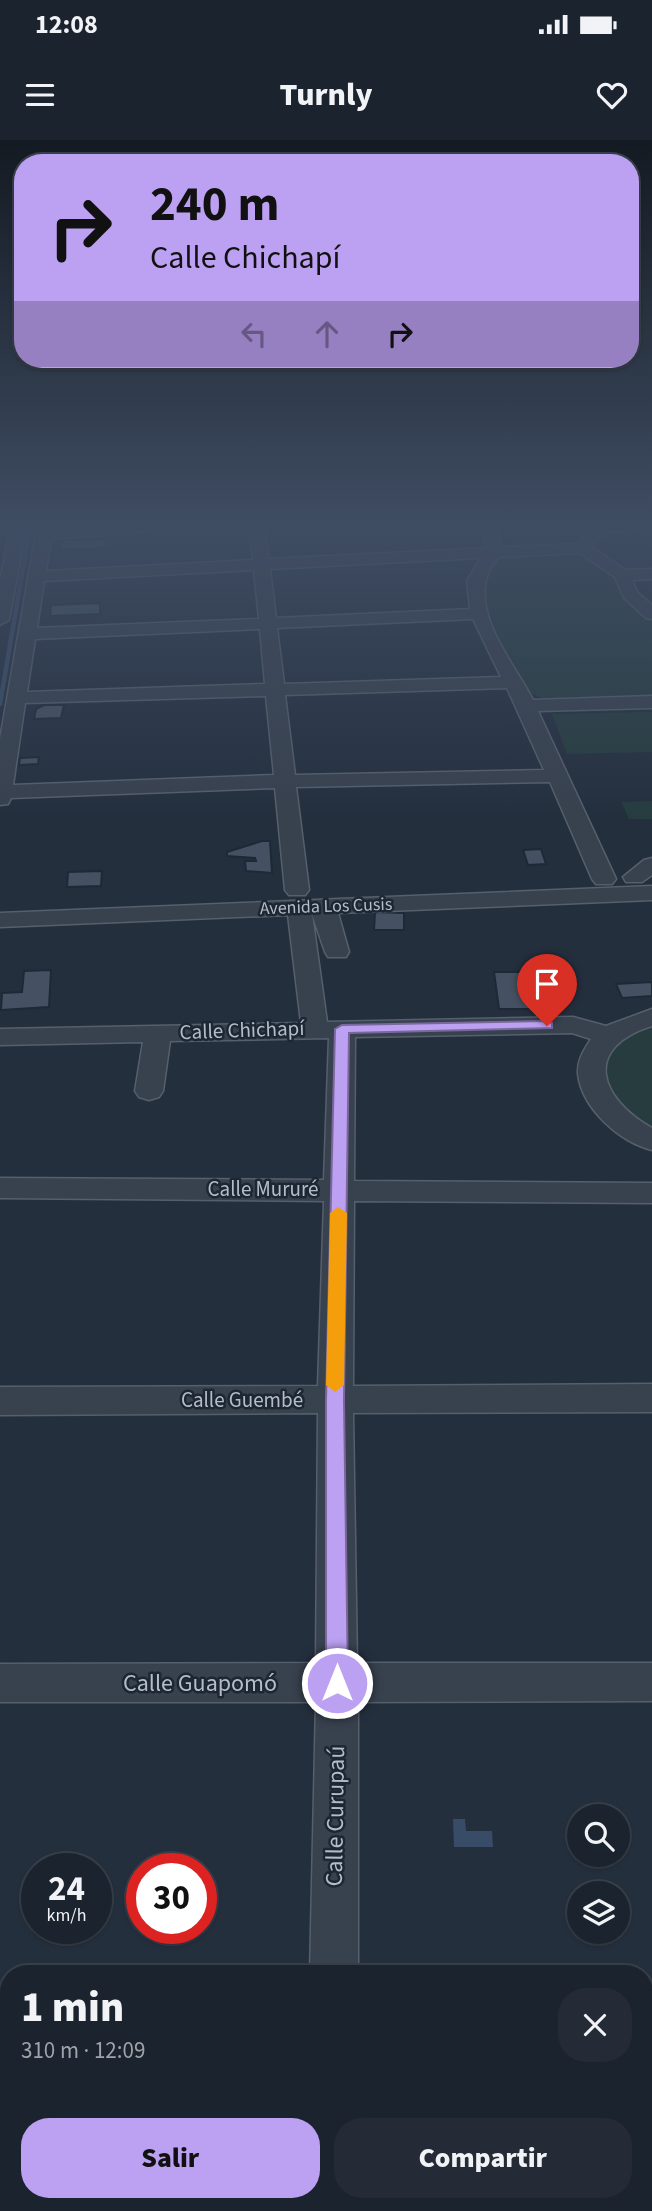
<!DOCTYPE html>
<html lang="es">
<meta charset="utf-8">
<style>
body{margin:0;font-family:"Source Sans 3",sans-serif;background:#242b36;color:#f1f3f6;height:100vh;display:flex;flex-direction:column;font-size:26px;white-space:nowrap}
*{box-sizing:border-box;margin:0}
p{font-size:23px;color:#a0a4aa}
.icon{flex:none;width:38px;height:38px;fill:none;stroke:currentColor;stroke-width:2;stroke-linecap:round;stroke-linejoin:round}
.map{position:relative;flex:1;overflow:hidden}
.side{position:absolute;left:0px;top:1825px;width:653px;height:247px;display:flex;flex-direction:column;background:#1b232e;border-radius:28px 28px 0 0;box-shadow:0 2px 5px #0004,0 0 0 2px #39404a}
.side>*{flex:none}
.banner{position:absolute;left:14px;top:14px;width:625px;height:214px;border-radius:28px;box-shadow:0 2px 5px #0004,0 0 0 2px #39404a;background:#bca0f2;color:#111;overflow:hidden}
.buttons{position:absolute;left:567px;top:1664px;display:grid;gap:14px}
.buttons a{display:grid;place-items:center;width:63px;height:63px;border-radius:50%;background:#1b232e;box-shadow:0 2px 5px #0004,0 0 0 2px #39404a;font-size:35px}
.speed{position:absolute;left:21px;top:1713px;display:flex;gap:14px;font-size:35px;font-weight:700;text-align:center}
.speed>*{display:grid;place-content:center;width:91px;height:91px;border-radius:50%;background:#1b232e;box-shadow:0 2px 5px #0004,0 0 0 2px #39404a;line-height:1}
.speed small{font-size:18px;font-weight:400}
.speed .limit{border:10px solid #d22;background:#fff;color:#111}
.pin{position:absolute;display:grid;place-items:center;width:60px;height:60px;color:#fff;margin:-72px -30px;border-radius:50% 50% 50% 0;rotate:-45deg;box-shadow:0 0 7px #0007}
.pin .icon{rotate:45deg}
.me{position:absolute;width:77px;margin:-38px;rotate:0deg;stroke-linejoin:round;filter:drop-shadow(0 0 5px #0008)}
.turn{display:flex;align-items:center;gap:24px;height:147px;padding:0 21px;font-size:32px}
.turn .icon{width:91px;height:91px;stroke-width:2.5}
.turn b{display:block;font-size:49px;line-height:60px}
.lanes{display:flex;align-items:center;height:66px;padding:0 21px;background:#0003;justify-content:center;gap:35px;direction:ltr}
.lanes .off{opacity:.35}
.round{display:grid;place-items:center;flex:none;width:74px;height:74px;border-radius:28px;background:#242b36}
.headline{display:flex;align-items:center;justify-content:space-between;height:119px;padding:0 21px}
h1{font-size:42px;font-weight:800;line-height:52px}
.cta{display:flex;gap:14px;margin-top:auto;padding:14px 21px}
.cta a{flex:1;height:80px;border-radius:28px;background:#bca0f2;color:#111;font-size:28px;font-weight:800;line-height:80px;text-align:center}
.cta a+a{background:#242b36;color:#f1f3f6}
.status{display:flex;justify-content:space-between;align-items:center;height:49px;padding:0 35px;background:#1b232e;direction:ltr}
.status svg{height:19px;fill:currentColor}
header{display:flex;justify-content:space-between;align-items:center;height:91px;padding:0 21px;background:#1b232e;font-size:32px;font-weight:800}
.map>svg:first-child{display:block}
.green{fill:#263c3f}
.water{fill:#394c67}
.lines{fill:none;stroke-linecap:round;stroke-linejoin:round}
.stream{stroke:#394c67;stroke-width:4.5}
.building{fill:#455162;stroke:#1f2835;stroke-width:2}
.minor-casing{stroke:#565f6c;stroke-width:3}
.minor{fill:#38414e;fill-rule:evenodd}
.route{fill:#bca0f2;stroke:#7a689d;stroke-width:2}
.slow{fill:#f59e0b}
.labels{text-anchor:middle;stroke-width:5;stroke-linejoin:round;paint-order:stroke}
.far-street-label{font-size:18px;fill:#b4bcc9;stroke:#1d2633}
.street-label{font-size:21px;fill:#b4bcc9;stroke:#1d2633}
.near-street-label{font-size:24px;fill:#b4bcc9;stroke:#1d2633}
</style>
<div class="status"><b>12:08</b><svg viewBox="0 0 49 12"><path d="M0 12V9h3v3zM5 12V6h3v6zM10 12V3h3v9zM15 12V0h3v12zM26 1h20v11H26zM47 4h2v5h-2z"/></svg></div>
<header><svg class="icon" aria-label="menu" viewBox="0 0 24 24"><path d="M4 6h16M4 12h16M4 18h16"/></svg>Turnly<svg class="icon" aria-label="heart" viewBox="0 0 24 24"><path d="M12 20l-8-8c-3-5 5-10 8-4 3-6 11-1 8 4z"/></svg></header>
<div class="map">
<svg width="652" height="2071" viewBox="0 0 652 2071">
<rect width="100%" height="100%" fill="#242f3e"/>
<!-- green -->
<g class="green">
<polygon points="575,410 602,422 652,477 652,560 548,561 532,554 512,530 487,468 481,451 486,427 502,415"/>
<polygon points="652,572 652,612 567,614 552,574"/>
<polygon points="652,661 652,679 629,679 621,662"/>
<path d="M652,882v113l-50,-48c2,-45 11,-47 50,-65z"/>
</g>
<!-- water -->
<polygon class="water" points="453,1679 465,1679 466,1691 492,1691 493,1707 454,1707"/>
<g class="lines">
<!-- stream -->
<polyline class="stream" points="0,564 30,387"/>
</g>
<!-- building -->
<g class="building">
<polygon points="107,399 106,408 60,410 62,400"/>
<polygon points="100,463 100,474 50,476 51,465"/>
<polygon points="44,565 64,565 61,578 34,579 36,569"/>
<polygon points="39,617 38,624 19,625 20,618"/>
<polygon points="262,701 270,701 272,733 246,731 245,721 256,721 255,718 227,716 227,712"/>
<polygon points="541,709 546,724 528,725 523,710"/>
<polygon points="102,731 101,746 67,747 68,732"/>
<polygon points="375,772 404,773 404,790 374,790"/>
<polygon points="51,830 49,867 1,870 2,853 22,852 24,831"/>
<polygon points="494,832 533,832 536,853 541,853 544,869 499,869"/>
<polygon points="652,842 652,856 622,858 616,844"/>
</g>
<g class="lines">
<defs>
<g id="minor">
<polygon points="11,387 26,387 9,480 0,485 0,440"/>
<path d="M37,387h116l-7,5 -95,7 -5,32 207,-11 -4,-33h16l3,32 219,-11 -7,-21h15l7,20 76,-3 9,-11 -1,-6h52l-7,5 -29,1 -10,14 33,23 27,-1v10l-20,1 5,12 15,13v14l-6,-1 -22,-20 -9,-21 -35,-24 -81,4c-40,43 13,102 34,143l119,-4v12l-114,3 78,168 -4,5h-16l-4,-5 -42,-97 -254,5 13,103 -4,5h-16l-4,-5 -10,-102 -264,10 -3,6 -8,1v-66zM481,418l-14,23 3,28 -194,9 -6,-49zM254,430l5,49 -222,9 7,-47zM473,479l28,58 -217,7 -7,-56zM260,489l5,55 -238,8 8,-53zM507,548l37,82 -249,5 -10,-80zM266,556l8,79 -261,10 12,-82z"/>
<polygon points="652,718 652,735 642,742 626,742 623,737 644,720"/>
<path d="M652,746v14l-314,13 11,39 -3,5h-18l-3,-5 -13,-38 15,108 246,-5 33,9 46,-17v17c-70,22 -53,72 0,102v22c-32,-8 -70,-41 -74,-76 -1,-14 6,-24 13,-35l-19,-6 -217,4 -1,144 298,2v20l-298,-2 -1,185 299,-2v28l-299,1 4,250h295v38l-294,1v272h-48l6,-272h-316v-38l316,-1 2,-250 -318,2v-28l318,-1 6,-185 -324,-3v-20l324,2 5,-142 -159,3 -7,50 -4,6 -10,3 -10,-3 -4,-6 8,-49 -143,3v-16l301,-6 -13,-108 -288,12v-14z"/>
<rect x="0" y="1938" width="9" height="50"/>
<polygon points="644,1949 652,1950 652,2002 644,2001"/>
</g>
</defs>
<!-- minor casing -->
<use href="#minor" class="minor-casing"/>
<!-- minor -->
<use href="#minor" class="minor"/>
</g>
<!-- sky -->
<linearGradient id="sky" x2="0" y2="1"><stop stop-color="#141a22"/><stop offset="0.57" stop-color="#3f4d63"/><stop offset="1" stop-color="#3f4d63" stop-opacity="0"/></linearGradient>
<rect width="652" height="677" fill="url(#sky)"/>
<!-- route -->
<polygon class="route" points="547,881 552,883 552,888 349,893 344,1260 348,1543 345,1551 337,1554 329,1551 326,1543 326,1260 335,889 342,885"/>
<!-- slow -->
<polygon class="slow" points="338,1067 347,1073 344,1245 335,1252 326,1245 330,1073"/>
<g class="labels">
<!-- far-street labels -->
<g class="far-street-label">
<text transform="translate(326 766) rotate(-2)" y="6">Avenida Los Cusis</text>
</g>
<!-- street labels -->
<g class="street-label">
<text transform="translate(242 890) rotate(-2)" y="7">Calle Chichapí</text>
<text x="263" y="1056">Calle Mururé</text>
<text x="242" y="1267">Calle Guembé</text>
</g>
<!-- near-street labels -->
<g class="near-street-label">
<text x="200" y="1551">Calle Guapomó</text>
<text transform="translate(335 1676) rotate(-89)" y="8">Calle Curupaú</text>
</g>
</g>
</svg>
<div class="buttons">
<a><svg class="icon" aria-label="search" viewBox="0 0 24 24"><circle cx="10" cy="10" r="6"/><path d="M15 15l6 6"/></svg></a>
<a><svg class="icon" aria-label="layers" viewBox="0 0 24 24"><path d="M12 4l9 5-9 5-9-5zM3 14l9 5 9-5"/></svg></a>
</div>
<div class="speed"><div>24<small>km/h</small></div><div class="limit">30</div></div>
<div class="pin" style="left:547px;top:886px;background:#d93025"><svg class="icon" aria-label="arrive" viewBox="0 0 24 24"><path d="M6 21V4h12l-3 4 3 4H6"/></svg></div>
<svg class="me" style="left:337px;top:1543px" viewBox="-20 -20 40 40"><circle r="17" fill="#bca0f2" stroke="#fff" stroke-width="3"/><path d="M0-11L8 9 0 5-8 9z" fill="#fff"/></svg>
<div class="banner">
<div class="turn"><svg class="icon" aria-label="right" viewBox="0 0 24 24"><path d="M7 20v-9h11M14 6l5 5-5 5"/></svg><div><b>240 m</b>Calle Chichapí</div></div>
<div class="lanes"><svg class="icon off" aria-label="left" viewBox="0 0 24 24"><path d="M17 20v-9H6M10 6l-5 5 5 5"/></svg><svg class="icon off" aria-label="ahead" viewBox="0 0 24 24"><path d="M12 20V5M6 11l6-6 6 6"/></svg><svg class="icon" aria-label="right" viewBox="0 0 24 24"><path d="M7 20v-9h11M14 6l5 5-5 5"/></svg></div>
</div>
<section class="side">
<div class="headline"><div><h1>1 min</h1><p>310 m · 12:09</p></div><a class="round"><svg class="icon" aria-label="close" viewBox="0 0 24 24"><path d="M6 6l12 12M18 6L6 18"/></svg></a></div>
<div class="cta"><a>Salir</a><a>Compartir</a></div>
</section>
</div>
